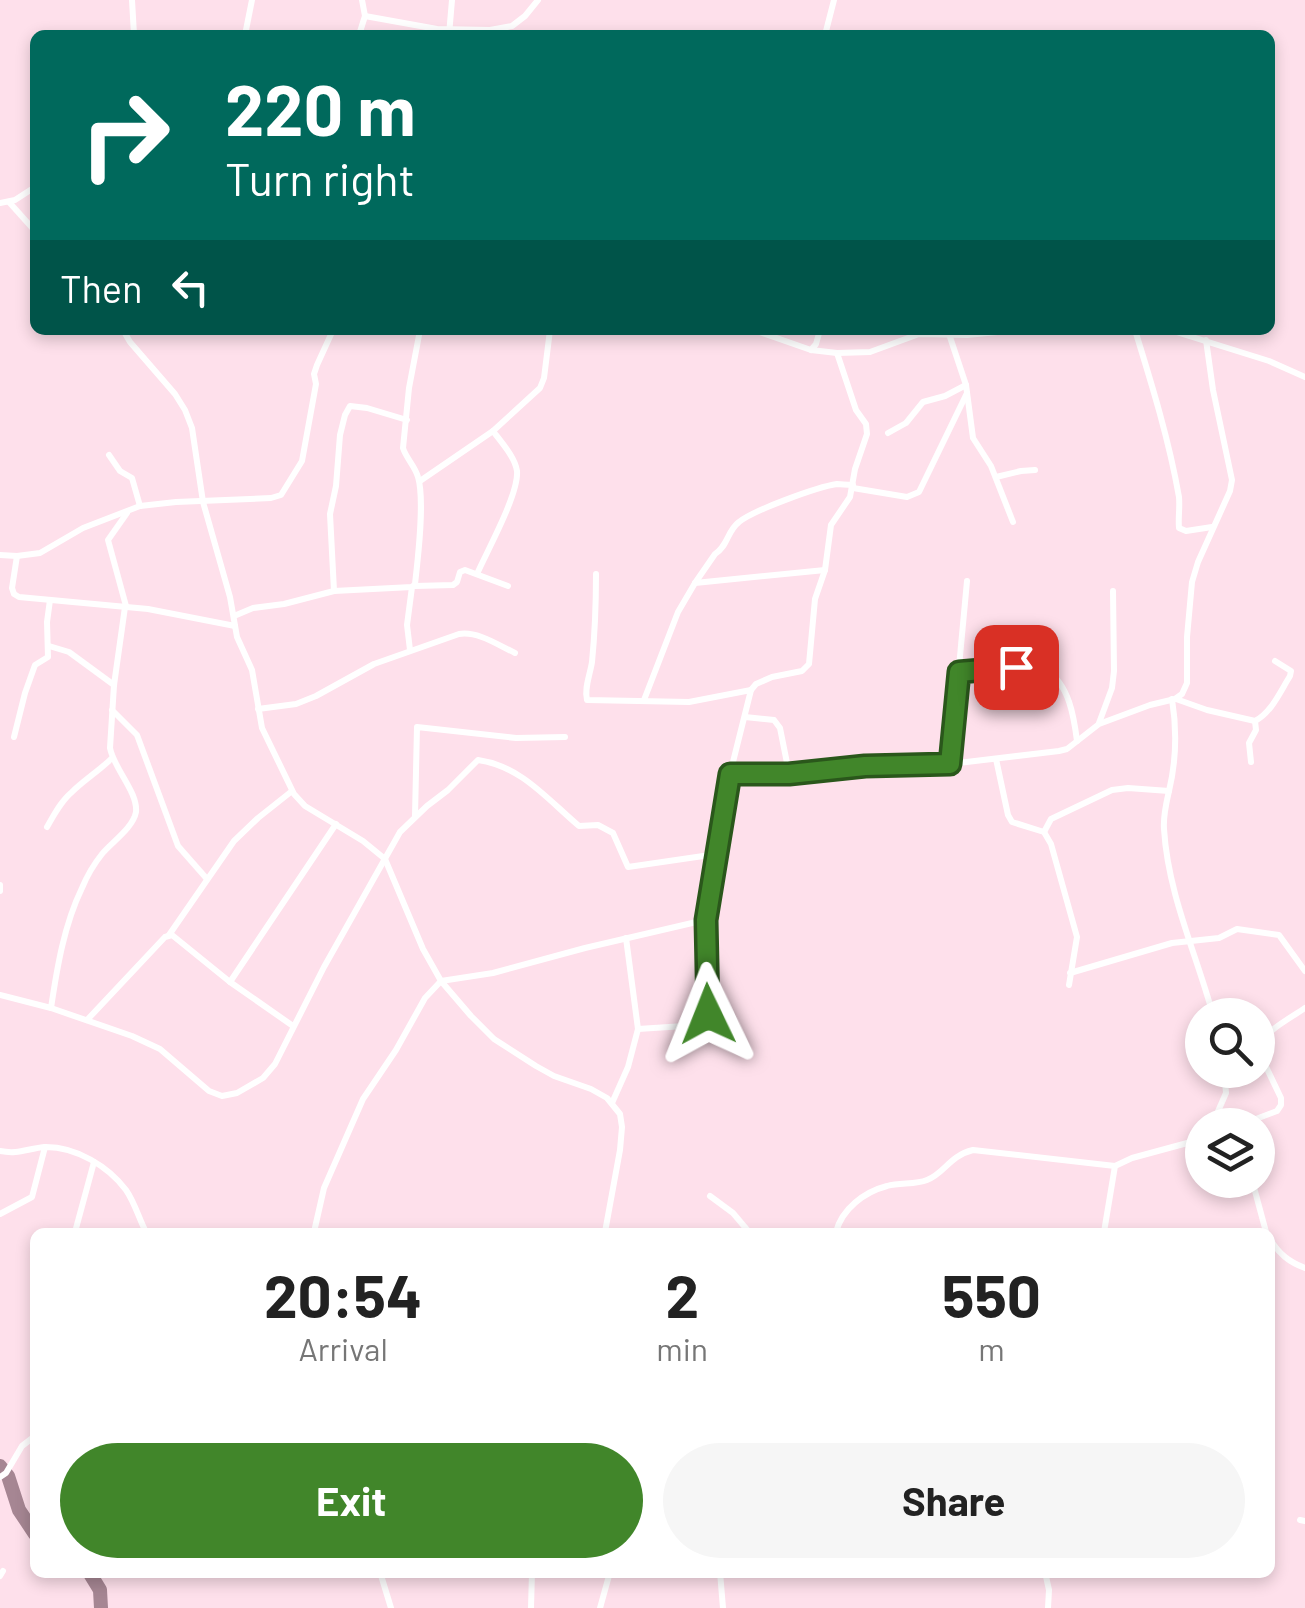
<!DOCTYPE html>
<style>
body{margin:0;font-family:Barlow,sans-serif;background:#f6f6f6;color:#222;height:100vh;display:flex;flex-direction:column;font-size:38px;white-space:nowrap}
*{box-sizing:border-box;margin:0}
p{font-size:32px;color:#767676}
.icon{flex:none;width:55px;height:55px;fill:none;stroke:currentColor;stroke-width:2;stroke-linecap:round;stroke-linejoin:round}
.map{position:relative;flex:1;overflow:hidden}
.side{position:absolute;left:30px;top:1228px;width:1245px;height:350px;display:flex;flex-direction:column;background:#fff;border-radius:15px;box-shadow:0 5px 15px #0003}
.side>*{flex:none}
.guide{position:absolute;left:30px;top:30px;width:1245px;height:305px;border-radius:15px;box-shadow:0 5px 15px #0003;background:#00695c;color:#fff;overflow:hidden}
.tools{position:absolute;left:1185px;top:998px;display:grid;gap:20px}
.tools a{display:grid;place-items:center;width:90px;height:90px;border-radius:50%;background:#fff;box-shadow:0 5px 15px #0003;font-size:50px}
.pin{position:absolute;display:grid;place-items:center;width:85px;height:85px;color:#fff;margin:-42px;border-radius:20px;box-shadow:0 5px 15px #0006}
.me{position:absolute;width:110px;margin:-55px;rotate:358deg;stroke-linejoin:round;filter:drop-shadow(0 0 8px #0008)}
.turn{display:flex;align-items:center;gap:35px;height:210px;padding:0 30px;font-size:45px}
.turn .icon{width:130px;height:130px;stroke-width:2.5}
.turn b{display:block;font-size:70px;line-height:85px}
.then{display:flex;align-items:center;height:95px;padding:0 30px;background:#0003;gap:20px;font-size:38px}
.eta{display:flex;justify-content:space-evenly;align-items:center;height:170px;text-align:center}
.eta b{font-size:60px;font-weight:700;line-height:70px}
.action{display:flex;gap:20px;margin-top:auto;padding:20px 30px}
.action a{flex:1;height:115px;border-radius:60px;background:#41862a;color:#fff;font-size:40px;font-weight:700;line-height:115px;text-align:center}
.action a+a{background:#f6f6f6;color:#222}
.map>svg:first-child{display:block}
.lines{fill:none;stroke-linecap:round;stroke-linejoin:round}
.river{stroke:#a68693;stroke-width:14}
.street{stroke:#fff;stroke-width:6}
.route-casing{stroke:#2a571b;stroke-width:25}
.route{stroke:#41862a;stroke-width:18}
</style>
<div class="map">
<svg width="1305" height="1608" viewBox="0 0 1305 1608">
<rect width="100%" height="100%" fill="#fee0eb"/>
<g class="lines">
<!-- river -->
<g class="river">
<polyline points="0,1466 8,1476 19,1510 35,1534"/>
<polyline points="89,1572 100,1590 101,1608"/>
</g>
<!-- street -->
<g class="street">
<polyline points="132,0 134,35"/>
<polyline points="365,16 437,29 490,30 512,26 525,16 538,0"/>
<polyline points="245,35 252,0"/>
<polyline points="359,35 365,16 362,0"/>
<polyline points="449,35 452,0"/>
<polyline points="825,35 834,0"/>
<polyline points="9,202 35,231"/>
<polyline points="0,203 15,200 35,187"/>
<polyline points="123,330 130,342 175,394 185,410 192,428 203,502 230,597 237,637 252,670 262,728 294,794 305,806 363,841 385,859 423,949 441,981 471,1016 494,1039 536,1066 554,1076 591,1089 607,1098 620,1114 622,1127 620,1150 605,1232"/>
<polyline points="754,330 811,350 837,353 870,352 919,334 967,335 1019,330"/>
<path d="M1135,330c17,55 34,110 44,167 1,11 -1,21 0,31l7,3 26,-4"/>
<polyline points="1170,330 1269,361 1305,377"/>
<polyline points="948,331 966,385 973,438 991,466 1013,522"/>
<polyline points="811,350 816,344 820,330"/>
<polyline points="888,433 906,423 923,402 945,396 966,385"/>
<polyline points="109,455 120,471 132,478 140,506"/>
<polyline points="996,477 1021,471 1035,470"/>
<polyline points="420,481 493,431 540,388 544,378 550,330"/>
<polyline points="853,488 907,497 919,492 967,393"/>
<polyline points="0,555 17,556 40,553 83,528 140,506 176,502 271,498 281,495 302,461 316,384 314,374 317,365 333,330"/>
<polyline points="17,556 12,588 14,594 19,597 148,609 235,626"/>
<path d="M477,574c10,-23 42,-80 40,-103 -2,-14 -16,-29 -24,-40"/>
<path d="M596,574c0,29 -1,58 -4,88 -2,13 -8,26 -5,38l102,2 62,-12"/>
<polyline points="695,583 825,570"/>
<polyline points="415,586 453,585 457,582 460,572 465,570 508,586"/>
<polyline points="334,591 330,514 336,486 340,435 345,415 350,406 367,408 407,420"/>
<polyline points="126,606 108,540 127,513"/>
<path d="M234,616l19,-8 31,-4 50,-13 78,-4 3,-3c3,-26 10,-84 3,-107 -3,-11 -12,-19 -15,-29l6,-60 11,-58"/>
<polyline points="49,646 69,652 114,685"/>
<polyline points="410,650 407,625 412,587"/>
<path d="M959,672c20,-3 69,-12 87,-2 23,14 28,47 31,71"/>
<path d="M1172,699c5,31 4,63 -3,92 -3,13 -6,25 -5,38 4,65 32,124 49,186"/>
<path d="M1176,699l31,11 48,11c16,-8 25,-29 35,-45l1,-5 -16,-10"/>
<path d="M644,700l34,-88 17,-29 20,-29c13,-8 12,-23 24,-32 15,-12 78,-35 98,-38 0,0 15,1 16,1"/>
<path d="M258,709l38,-5 20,-8 58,-32 85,-30c19,-3 39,11 56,19"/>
<polyline points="112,710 137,735 178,846 207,879"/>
<polyline points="745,717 774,720 780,728 789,773"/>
<polyline points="1099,723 1112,688 1114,671 1113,591"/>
<polyline points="14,737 25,693 35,665 48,657 47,622 50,600"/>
<polyline points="996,759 1008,815 1012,822 1044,832 1051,844 1077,937 1069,985"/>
<polyline points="1251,762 1249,743 1256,730 1255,721"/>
<polyline points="950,764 967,581"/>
<polyline points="730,774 789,773 865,766 950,764 1059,751 1067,749 1099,724 1150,705 1175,699 1182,694 1187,683 1187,637 1192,582 1198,562 1230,491 1232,480 1213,390 1206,340"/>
<polyline points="415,816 417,727 516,738 565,737"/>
<path d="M47,827c7,-12 14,-26 25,-35 12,-12 27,-21 40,-34"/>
<polyline points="1044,832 1051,819 1112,790 1128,788 1169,791"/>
<polyline points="0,885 0,891"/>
<polyline points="169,935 234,841 258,818 292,791"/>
<polyline points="1070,973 1172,943 1219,938 1237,929 1279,935 1305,971"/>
<polyline points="230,982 336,824"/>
<path d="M0,995l51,13 81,28 28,13 49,42 13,5 15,-3 26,-15 12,-14 49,-97 76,-135 27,-26 21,-16 30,-30c43,6 69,39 101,66l19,-1 15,8 15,34 89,-13"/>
<path d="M51,1008c6,-40 13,-83 31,-120 5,-12 12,-24 20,-34 10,-12 31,-26 34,-42 2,-20 -22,-43 -26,-64l4,-63 11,-78"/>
<polyline points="87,1020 165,937 172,935 230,982 293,1026"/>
<polyline points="638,1029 700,1025 707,1021 709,1000 705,920"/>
<path d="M1258,1045c11,-16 31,-26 47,-37"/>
<polyline points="612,1103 628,1067 638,1029 626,938"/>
<polyline points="1212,1125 1226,1093 1224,1070"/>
<polyline points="1240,1125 1277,1111 1281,1105 1281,1098 1258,1050"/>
<path d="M0,1151c19,4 28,-3 46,-4 30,0 62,19 80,43 9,13 13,29 20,42"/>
<polyline points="1252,1180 1266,1232"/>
<polyline points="710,1196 733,1213 749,1232"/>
<polyline points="0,1214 32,1197 45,1147"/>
<polyline points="75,1232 94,1162"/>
<polyline points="314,1232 324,1188 363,1099 396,1050 425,998 441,981 493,973 585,948 705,920 730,774 751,690 756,684 772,677 802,671 809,664 815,599 825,570 831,525 850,497 855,469 867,434 866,424 856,410 837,353"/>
<path d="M836,1232c6,-23 28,-40 51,-46 13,-4 28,-1 40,-6 18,-7 22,-24 46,-30l142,16"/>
<polyline points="1104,1232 1115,1166 1132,1158 1202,1139"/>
<path d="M1270,1239c9,15 19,23 35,29"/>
<polyline points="0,1477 6,1473 22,1446 35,1436"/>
<polyline points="1300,1520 1305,1521"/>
<polyline points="380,1572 391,1608"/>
<polyline points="720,1572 723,1608"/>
<polyline points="1045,1572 1049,1590 1048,1608"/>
<polyline points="0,1576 3,1571"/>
<polyline points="531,1608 532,1572"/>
<polyline points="600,1608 610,1572"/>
</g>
</g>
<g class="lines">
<defs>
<polyline id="route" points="708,1014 706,920 730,774 789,774 865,766 950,764 959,672 1016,667"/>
</defs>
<!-- route casing -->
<use href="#route" class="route-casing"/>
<!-- route -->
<use href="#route" class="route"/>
</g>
</svg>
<div class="tools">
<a><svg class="icon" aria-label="search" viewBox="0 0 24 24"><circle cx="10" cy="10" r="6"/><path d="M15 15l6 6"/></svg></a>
<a><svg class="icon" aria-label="layers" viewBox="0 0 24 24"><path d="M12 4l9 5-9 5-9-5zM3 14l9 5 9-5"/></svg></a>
</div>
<div class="pin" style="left:1016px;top:667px;background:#d93025"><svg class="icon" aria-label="arrive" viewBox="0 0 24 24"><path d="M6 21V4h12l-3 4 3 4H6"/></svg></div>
<svg class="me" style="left:708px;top:1014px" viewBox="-20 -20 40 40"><path d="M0-17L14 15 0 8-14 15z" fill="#41862a" stroke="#fff" stroke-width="4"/></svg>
<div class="guide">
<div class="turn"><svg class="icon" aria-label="right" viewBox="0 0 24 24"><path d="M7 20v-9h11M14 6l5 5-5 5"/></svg><div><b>220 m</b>Turn right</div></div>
<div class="then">Then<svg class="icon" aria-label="left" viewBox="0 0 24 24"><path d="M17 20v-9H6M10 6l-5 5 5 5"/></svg></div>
</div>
<section class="side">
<div class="eta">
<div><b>20:54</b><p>Arrival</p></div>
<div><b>2</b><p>min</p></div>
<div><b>550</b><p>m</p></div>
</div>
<div class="action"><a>Exit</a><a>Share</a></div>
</section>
</div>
